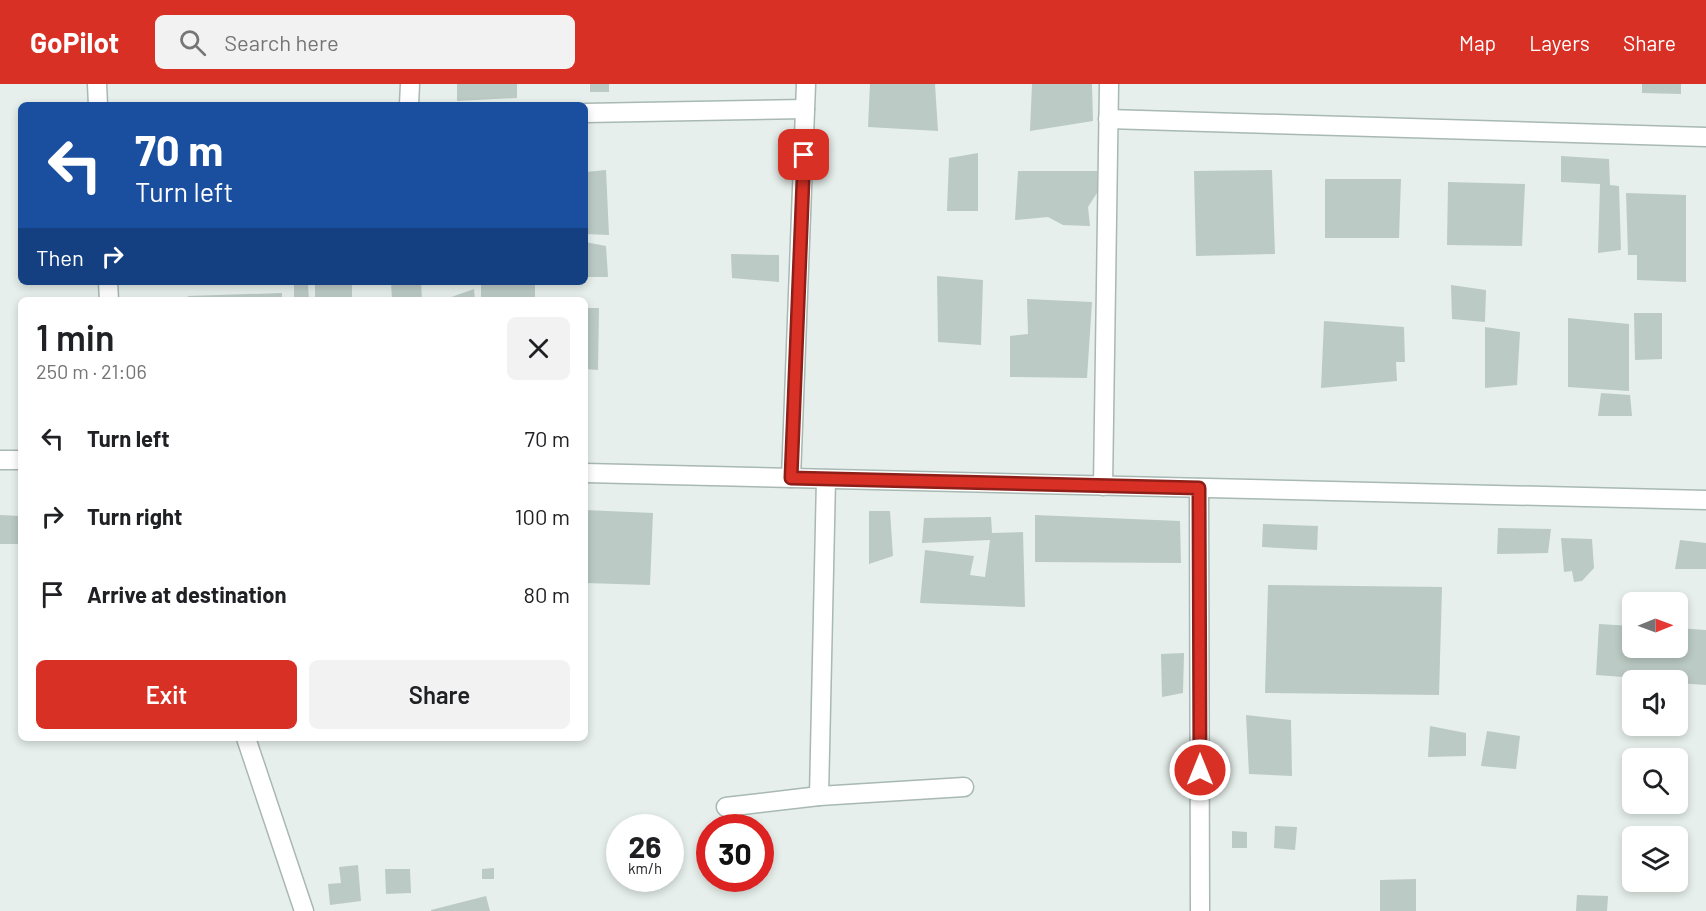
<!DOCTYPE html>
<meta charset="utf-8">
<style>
body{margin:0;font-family:Barlow,sans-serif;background:#f2f2f2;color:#202124;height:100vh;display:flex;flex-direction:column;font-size:22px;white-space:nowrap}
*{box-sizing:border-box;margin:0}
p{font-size:20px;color:#757577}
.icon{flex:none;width:33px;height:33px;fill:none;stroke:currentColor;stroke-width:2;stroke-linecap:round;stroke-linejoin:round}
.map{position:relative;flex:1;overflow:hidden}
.drawer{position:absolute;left:18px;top:213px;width:570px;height:444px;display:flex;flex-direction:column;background:#fff;border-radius:9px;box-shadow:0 3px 9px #0003}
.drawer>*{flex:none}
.top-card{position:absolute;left:18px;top:18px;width:570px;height:183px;border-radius:9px;box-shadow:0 3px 9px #0003;background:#1a4fa0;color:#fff;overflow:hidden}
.needle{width:39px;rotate:89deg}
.buttons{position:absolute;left:1622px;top:508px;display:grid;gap:12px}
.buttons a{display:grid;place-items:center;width:66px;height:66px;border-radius:9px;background:#fff;box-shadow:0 3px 9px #0003;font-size:30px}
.speed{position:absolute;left:606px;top:730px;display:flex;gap:12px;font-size:30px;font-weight:700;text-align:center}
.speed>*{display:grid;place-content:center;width:78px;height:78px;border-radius:50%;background:#fff;box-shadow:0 3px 9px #0003;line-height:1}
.speed small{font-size:15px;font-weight:400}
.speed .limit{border:9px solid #d22;background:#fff;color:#111}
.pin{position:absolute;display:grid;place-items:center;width:51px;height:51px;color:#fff;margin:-26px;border-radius:12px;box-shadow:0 3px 9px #0006}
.me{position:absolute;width:66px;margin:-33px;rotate:0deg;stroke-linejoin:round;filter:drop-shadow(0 0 4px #0008)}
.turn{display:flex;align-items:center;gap:21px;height:126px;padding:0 18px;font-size:27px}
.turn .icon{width:78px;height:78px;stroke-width:2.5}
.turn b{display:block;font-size:42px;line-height:51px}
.then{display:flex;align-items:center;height:57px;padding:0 18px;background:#0003;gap:12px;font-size:22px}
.round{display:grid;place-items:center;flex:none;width:63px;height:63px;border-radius:9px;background:#f2f2f2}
.summary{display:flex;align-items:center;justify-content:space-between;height:102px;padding:0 18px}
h1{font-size:36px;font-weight:600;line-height:45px}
.primary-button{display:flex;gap:12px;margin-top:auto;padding:12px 18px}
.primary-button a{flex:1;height:69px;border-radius:9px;background:#d93025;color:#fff;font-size:24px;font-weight:600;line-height:69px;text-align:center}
.primary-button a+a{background:#f2f2f2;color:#202124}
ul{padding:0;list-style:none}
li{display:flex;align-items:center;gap:18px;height:78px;padding:0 18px}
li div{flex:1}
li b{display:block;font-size:22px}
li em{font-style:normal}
header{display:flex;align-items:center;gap:36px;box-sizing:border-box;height:84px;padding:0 30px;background:#d93025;color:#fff}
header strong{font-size:28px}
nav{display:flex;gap:33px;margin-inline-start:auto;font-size:21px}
.search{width:420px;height:54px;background:#f2f2f2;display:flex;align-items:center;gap:15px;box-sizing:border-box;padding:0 21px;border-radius:9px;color:#757577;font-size:22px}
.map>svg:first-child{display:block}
.building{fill:#bbcac4}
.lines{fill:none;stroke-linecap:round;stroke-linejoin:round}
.minor-casing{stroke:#a8b8b2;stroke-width:21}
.minor{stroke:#fff;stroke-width:18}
.route-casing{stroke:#8d1f18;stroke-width:15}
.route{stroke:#d93025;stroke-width:10}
</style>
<header>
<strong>GoPilot</strong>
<div class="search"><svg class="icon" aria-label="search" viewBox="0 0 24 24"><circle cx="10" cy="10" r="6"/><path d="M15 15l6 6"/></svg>Search here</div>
<nav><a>Map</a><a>Layers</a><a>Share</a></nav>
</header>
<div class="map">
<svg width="1706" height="827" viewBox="0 0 1706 827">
<rect width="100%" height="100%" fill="#e6efeb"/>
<!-- building -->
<g class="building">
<polygon points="457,0 517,0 517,14 457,17"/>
<rect x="590" y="0" width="19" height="8"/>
<polygon points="870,0 935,0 938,47 868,43"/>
<polygon points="1032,0 1092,0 1093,37 1030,47"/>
<polygon points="1642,0 1681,0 1681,10 1642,9"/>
<polygon points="978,69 978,127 947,127 949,74"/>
<polygon points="1561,72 1609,75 1610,101 1619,102 1621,166 1598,169 1600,100 1561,98"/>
<polygon points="606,86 609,151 585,150 585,88"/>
<polygon points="1272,86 1275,170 1196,172 1194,87"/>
<polygon points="1018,87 1097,87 1097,109 1088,123 1090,142 1063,141 1048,133 1015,136"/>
<polygon points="1325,95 1401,95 1399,154 1325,154"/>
<polygon points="1448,98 1525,100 1522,162 1447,161"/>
<polygon points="1626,109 1686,111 1686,198 1637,196 1637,171 1628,171"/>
<polygon points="585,158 606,162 608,193 585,193"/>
<polygon points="731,170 779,171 779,198 732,194"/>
<polygon points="937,192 983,196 981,261 938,258"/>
<rect x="315" y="198" width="37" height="18"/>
<polygon points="391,198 421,198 422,216 392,216"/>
<rect x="481" y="198" width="54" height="18"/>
<polygon points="294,200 308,200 309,216 294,216"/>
<polygon points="1451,201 1486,206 1485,238 1452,235"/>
<polygon points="474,205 475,216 443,216"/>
<polygon points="282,209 282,216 188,216 188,212"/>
<polygon points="1027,215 1092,218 1087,294 1010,293 1010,252 1028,250"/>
<polygon points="585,224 599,224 598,286 585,285"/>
<polygon points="1634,229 1662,229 1662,275 1635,276"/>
<polygon points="1568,234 1629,240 1629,307 1568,303"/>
<polygon points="1324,237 1404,243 1405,278 1396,278 1397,297 1321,304"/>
<polygon points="1485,243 1520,248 1517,301 1485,304"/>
<polygon points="1601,309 1630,311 1632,332 1598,332"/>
<polygon points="585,426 653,429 650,501 585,499"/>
<polygon points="869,427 890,427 893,472 869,480"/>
<polygon points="0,431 21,432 21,460 0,460"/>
<polygon points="1035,431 1180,437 1181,479 1035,478"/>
<polygon points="991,433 992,449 1023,448 1025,523 920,519 925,466 974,472 970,491 985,493 990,456 922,459 924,434"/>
<polygon points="1263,440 1318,442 1317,466 1262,463"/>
<polygon points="1498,444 1551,445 1548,469 1497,470"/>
<polygon points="1561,454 1592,455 1594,484 1582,497 1574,498 1572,487 1564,488"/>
<polygon points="1680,456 1706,459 1706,485 1675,485"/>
<polygon points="1268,501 1442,503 1439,611 1265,609"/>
<polygon points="1599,540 1632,542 1632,564 1677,564 1677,544 1706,546 1706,601 1677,599 1677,597 1596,591"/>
<polygon points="1184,569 1183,609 1162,613 1161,570"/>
<polygon points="1246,631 1291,636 1292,692 1249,690"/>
<polygon points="1430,642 1466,649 1466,672 1428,673"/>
<polygon points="1487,647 1520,652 1516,685 1481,682"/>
<polygon points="1275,742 1297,743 1295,766 1274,764"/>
<polygon points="1232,747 1247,748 1247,764 1232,764"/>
<polygon points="358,781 361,817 330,821 328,800 341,799 339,783"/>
<polygon points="494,784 494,795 482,795 482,785"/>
<polygon points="385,785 410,785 411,809 386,810"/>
<polygon points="1416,795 1416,827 1380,827 1380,796"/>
<polygon points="1577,811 1608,812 1607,827 1576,827"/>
<polygon points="486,812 490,827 431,827 431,826"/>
</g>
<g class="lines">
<defs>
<g id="minor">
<polyline points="97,0 98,21"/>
<polyline points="409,21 410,0"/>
<polyline points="585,29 805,25"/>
<polyline points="1108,35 1706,53"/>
<polyline points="108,198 109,216"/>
<polyline points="0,376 21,376"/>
<polyline points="585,389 1706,416"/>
<polyline points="791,394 806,0"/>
<polyline points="1103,402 1109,0"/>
<polyline points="1199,404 1200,827"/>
<polyline points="246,654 304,827"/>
<polyline points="819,712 826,395"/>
<polyline points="726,723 819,712 964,703"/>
</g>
</defs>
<!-- minor casing -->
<use href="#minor" class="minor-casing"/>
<!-- minor -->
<use href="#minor" class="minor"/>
</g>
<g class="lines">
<defs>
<polyline id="route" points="804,71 791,394 1199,404 1200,686"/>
</defs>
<!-- route casing -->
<use href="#route" class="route-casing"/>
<!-- route -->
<use href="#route" class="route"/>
</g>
</svg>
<div class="buttons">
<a><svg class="needle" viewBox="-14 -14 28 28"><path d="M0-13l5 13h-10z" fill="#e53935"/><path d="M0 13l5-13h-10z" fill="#757577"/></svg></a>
<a><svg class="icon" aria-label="sound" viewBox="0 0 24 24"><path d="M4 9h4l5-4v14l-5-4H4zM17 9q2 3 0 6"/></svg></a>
<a><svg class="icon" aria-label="search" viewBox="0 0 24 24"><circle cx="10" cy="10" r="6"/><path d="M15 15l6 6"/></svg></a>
<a><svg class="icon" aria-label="layers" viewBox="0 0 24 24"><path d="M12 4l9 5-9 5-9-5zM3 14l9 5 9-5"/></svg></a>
</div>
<div class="speed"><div>26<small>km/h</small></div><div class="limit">30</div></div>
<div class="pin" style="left:804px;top:71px;background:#d93025"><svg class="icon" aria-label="arrive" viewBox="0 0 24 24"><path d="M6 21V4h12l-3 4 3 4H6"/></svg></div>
<svg class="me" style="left:1200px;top:686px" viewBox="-20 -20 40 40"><circle r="17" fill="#d93025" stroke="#fff" stroke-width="3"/><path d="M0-11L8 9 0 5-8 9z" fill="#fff"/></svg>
<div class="top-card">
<div class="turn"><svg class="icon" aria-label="left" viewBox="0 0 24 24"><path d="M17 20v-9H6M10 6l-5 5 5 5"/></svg><div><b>70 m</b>Turn left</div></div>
<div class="then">Then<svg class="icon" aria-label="right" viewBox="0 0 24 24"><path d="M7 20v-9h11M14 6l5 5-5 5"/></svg></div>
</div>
<section class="drawer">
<div class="summary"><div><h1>1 min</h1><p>250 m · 21:06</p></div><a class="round"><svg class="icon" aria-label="close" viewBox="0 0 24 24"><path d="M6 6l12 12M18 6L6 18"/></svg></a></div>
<ul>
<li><svg class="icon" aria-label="left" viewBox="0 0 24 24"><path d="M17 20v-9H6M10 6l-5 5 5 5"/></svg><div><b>Turn left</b></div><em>70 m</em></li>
<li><svg class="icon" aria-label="right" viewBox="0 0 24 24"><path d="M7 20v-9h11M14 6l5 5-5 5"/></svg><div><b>Turn right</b></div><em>100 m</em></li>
<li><svg class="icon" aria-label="arrive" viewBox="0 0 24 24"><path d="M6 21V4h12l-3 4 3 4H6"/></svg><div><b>Arrive at destination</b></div><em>80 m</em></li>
</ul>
<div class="primary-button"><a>Exit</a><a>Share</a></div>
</section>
</div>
